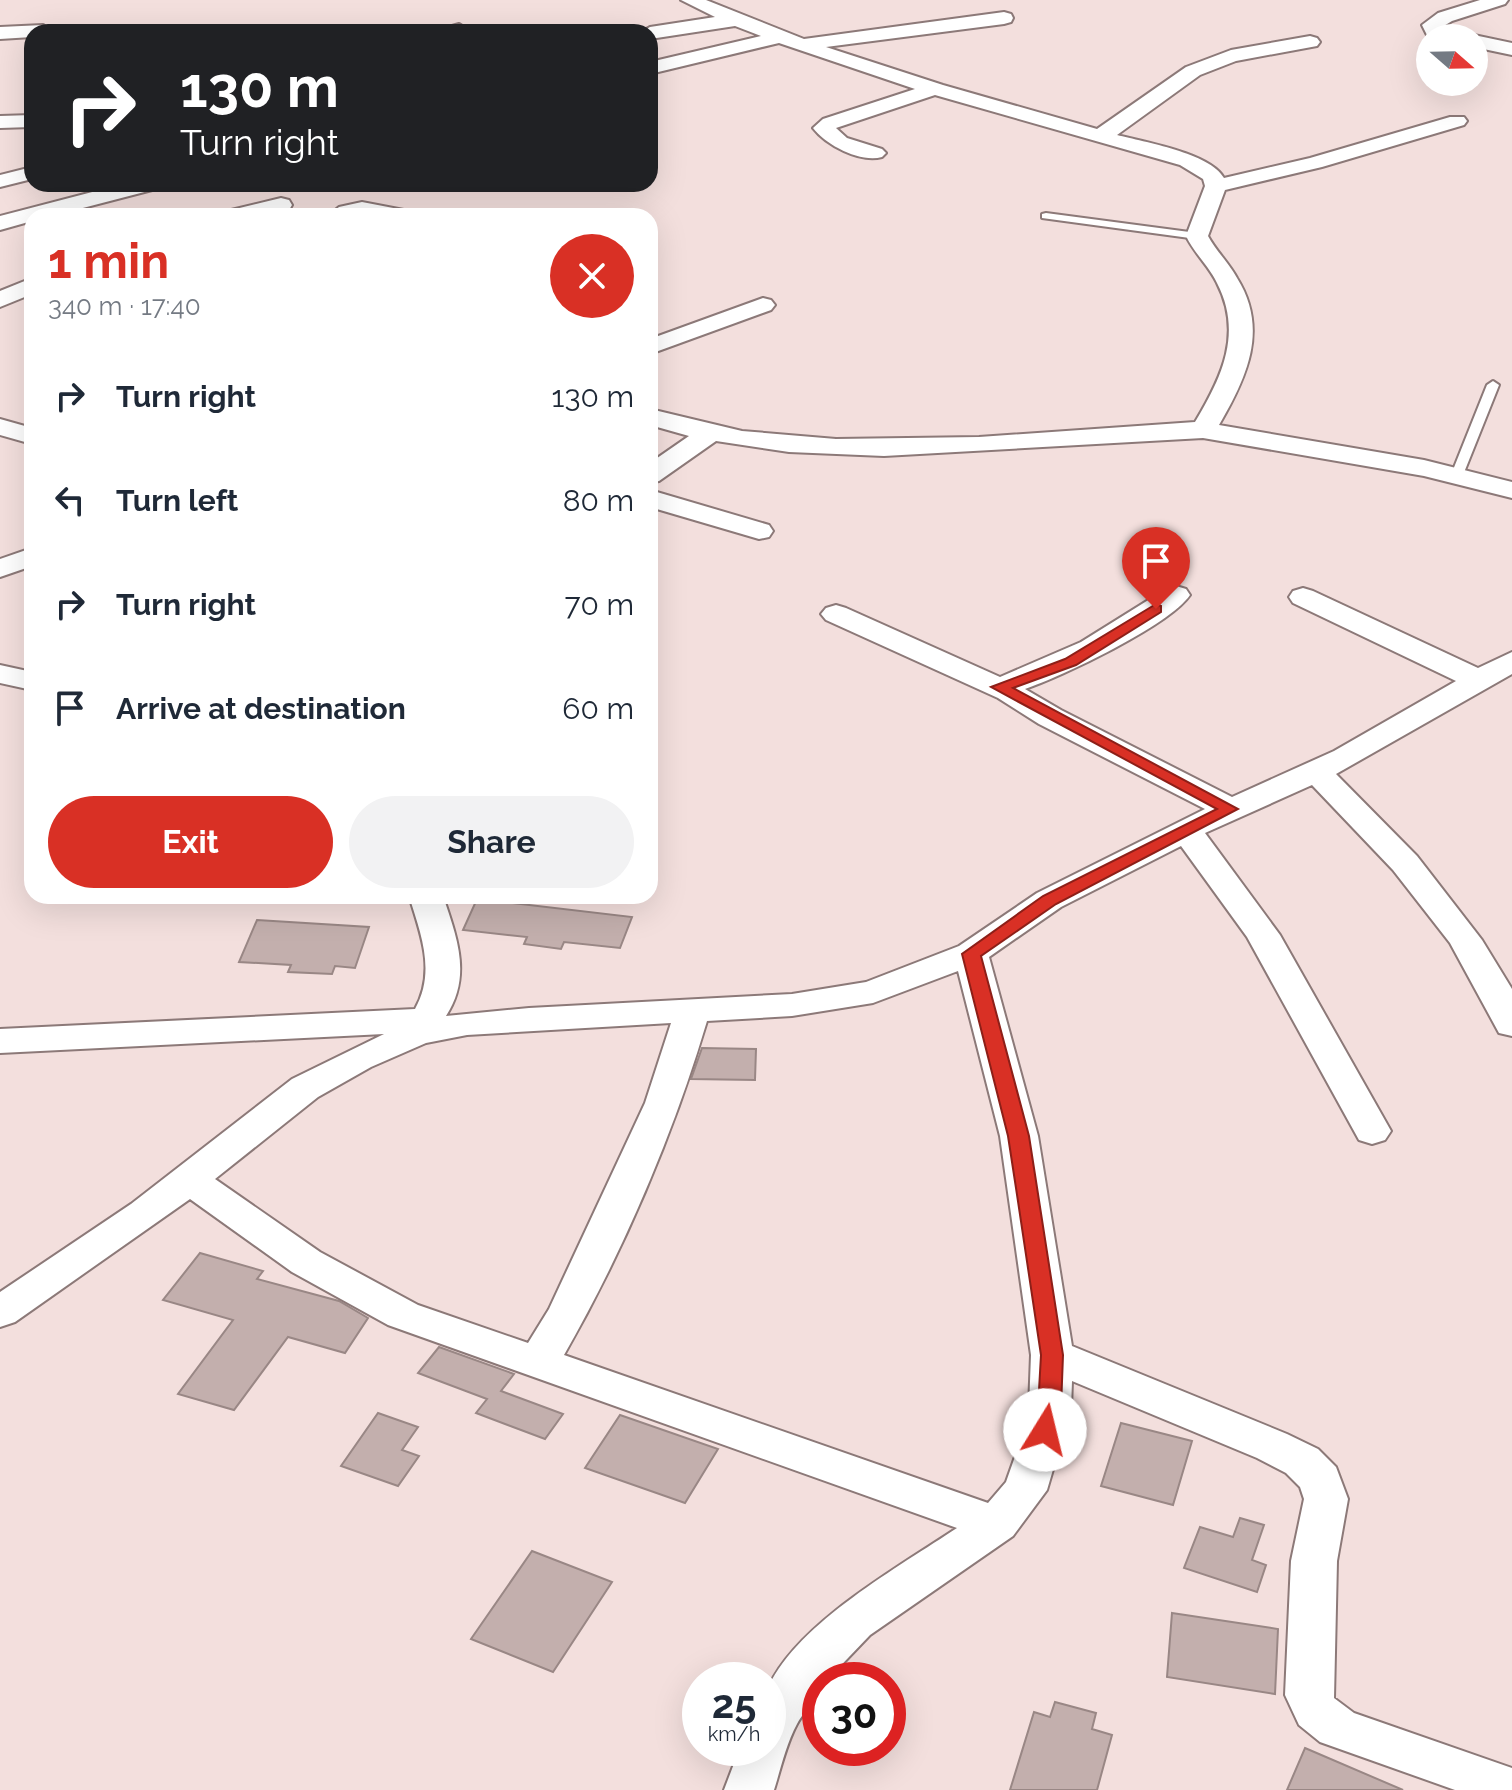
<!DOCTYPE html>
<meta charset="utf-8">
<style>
body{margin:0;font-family:Raleway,sans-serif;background:#f2f2f3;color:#1f2937;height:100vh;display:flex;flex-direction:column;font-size:30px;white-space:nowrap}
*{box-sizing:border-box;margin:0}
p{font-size:26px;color:#747a83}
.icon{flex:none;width:44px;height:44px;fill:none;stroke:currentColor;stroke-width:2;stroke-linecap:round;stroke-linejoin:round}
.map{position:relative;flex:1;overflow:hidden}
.details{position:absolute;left:24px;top:208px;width:634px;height:696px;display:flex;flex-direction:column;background:#fff;border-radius:24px;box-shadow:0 8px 32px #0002}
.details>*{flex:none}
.hud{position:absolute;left:24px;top:24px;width:634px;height:168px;border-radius:24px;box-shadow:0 8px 32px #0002;background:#202124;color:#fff;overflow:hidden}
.needle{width:52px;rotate:110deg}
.buttons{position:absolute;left:1416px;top:24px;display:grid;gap:16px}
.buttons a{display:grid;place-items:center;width:72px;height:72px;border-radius:50%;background:#fff;box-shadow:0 8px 32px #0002;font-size:40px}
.speed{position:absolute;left:682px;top:1662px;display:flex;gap:16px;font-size:40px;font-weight:700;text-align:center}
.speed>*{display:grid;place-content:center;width:104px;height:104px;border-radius:50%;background:#fff;box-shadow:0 8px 32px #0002;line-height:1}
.speed small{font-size:20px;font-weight:400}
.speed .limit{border:12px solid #d22;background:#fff;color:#111}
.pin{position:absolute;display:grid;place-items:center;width:68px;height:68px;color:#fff;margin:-82px -34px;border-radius:50% 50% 50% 0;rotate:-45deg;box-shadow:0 0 8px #0007}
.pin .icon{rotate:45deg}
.me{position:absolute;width:88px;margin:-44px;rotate:9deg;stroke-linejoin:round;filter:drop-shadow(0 0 6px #0008)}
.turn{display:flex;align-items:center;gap:28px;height:168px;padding:0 24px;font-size:36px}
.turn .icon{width:104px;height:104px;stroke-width:2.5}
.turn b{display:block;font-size:56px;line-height:68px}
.round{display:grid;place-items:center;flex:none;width:84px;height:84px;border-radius:42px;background:#f2f2f3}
.head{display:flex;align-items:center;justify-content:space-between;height:136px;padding:0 24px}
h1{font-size:48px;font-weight:700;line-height:60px;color:#d93025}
.action{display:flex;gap:16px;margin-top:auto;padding:16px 24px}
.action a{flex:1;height:92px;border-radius:48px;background:#d93025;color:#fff;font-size:32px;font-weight:700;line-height:92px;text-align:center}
.action a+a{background:#f2f2f3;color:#1f2937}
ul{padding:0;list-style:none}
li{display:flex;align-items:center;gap:24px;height:104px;padding:0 24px}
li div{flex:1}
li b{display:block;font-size:30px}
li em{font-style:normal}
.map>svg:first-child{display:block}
.building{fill:#c3afad;stroke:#998785;stroke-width:2}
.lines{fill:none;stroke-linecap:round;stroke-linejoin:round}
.service-casing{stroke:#8c7978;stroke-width:4}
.minor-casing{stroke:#8c7978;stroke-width:4}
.service{fill:#fff;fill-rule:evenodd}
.minor{fill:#fff;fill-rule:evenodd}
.route{fill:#d93025;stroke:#8d1f18;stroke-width:2}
</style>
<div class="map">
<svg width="1512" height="1790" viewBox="0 0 1512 1790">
<rect width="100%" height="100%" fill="#f3dfdd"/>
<!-- building -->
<g class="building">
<polygon points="477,899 632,917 620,948 564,942 561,949 524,944 527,937 463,930"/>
<polygon points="257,920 369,927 355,968 335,966 332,974 288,972 291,965 239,962"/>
<polygon points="702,1048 756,1049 755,1080 691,1079"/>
<polygon points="200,1253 263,1271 257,1279 339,1301 368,1318 345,1353 288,1337 234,1410 178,1394 233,1320 163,1300"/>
<polygon points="439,1347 514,1374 501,1391 563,1414 545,1439 476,1413 487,1399 418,1373"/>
<polygon points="378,1413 418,1427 402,1450 419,1456 398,1486 341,1466"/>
<polygon points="620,1415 718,1449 685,1503 585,1468"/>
<polygon points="1121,1423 1192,1441 1173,1505 1101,1486"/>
<polygon points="1240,1518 1264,1525 1252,1560 1266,1565 1257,1592 1184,1568 1200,1527 1233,1537"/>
<polygon points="532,1551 612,1582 553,1672 471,1639"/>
<polygon points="1172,1613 1278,1629 1275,1694 1167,1677"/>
<polygon points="1055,1702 1096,1713 1092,1729 1112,1735 1097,1790 1010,1790 1034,1712 1050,1717"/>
<polygon points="1305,1748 1403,1790 1287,1790"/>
</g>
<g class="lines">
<defs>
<g id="service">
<polygon points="1046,213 1197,233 1202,236 1197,239 1042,218 1042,214"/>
<polygon points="1493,381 1499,385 1463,475 1457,479 1453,478 1451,475 1487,385"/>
</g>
<g id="minor">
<path d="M681,0h25l98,39 200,-27 7,2 2,4 -2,4 -7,2 -178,23 117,38 154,44 89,-62 45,-17 79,-14 7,2 3,4 -3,4 -81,15 -36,14 -83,60c27,7 93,18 107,43l86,-20 140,-41h14l3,4 -3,4 -142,42 -97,23 -17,46c8,15 21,27 29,42 32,51 10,99 -18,147l205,35 88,22v16l-88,-22 -221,-38 -319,18 -95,-4 -73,-11 -57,40 -9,2v-20l39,-27 -39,-11v-16l92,22 94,8 143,-2 216,-15c27,-45 48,-89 22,-139 -8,-17 -23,-30 -31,-47l19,-50 -2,-7 -23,-14 -245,-70 -99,33 11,10 35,11 4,4 -4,4c-22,6 -56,-12 -69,-29l10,-9 92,-30 -136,-46 -129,31v-12l111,-26 -26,-10 -85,13v-7h-9l9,-5 65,-10z"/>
<polygon points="1480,0 1508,0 1505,4 1452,21 1442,27 1467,37 1474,35 1512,43 1512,55 1474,47 1474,38 1427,35 1422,25 1438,13"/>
<polygon points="459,24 472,32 451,32 452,26"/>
<polygon points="43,25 52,31 32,32 32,37 0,39 0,27"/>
<polygon points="32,115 32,127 0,128 0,116"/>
<polygon points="32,167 32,179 0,187 0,175"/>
<polygon points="123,184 159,184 156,189 52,216 32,216 32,221 0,230 0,216"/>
<polygon points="281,198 289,200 292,205 289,210 263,216 224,216 227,211"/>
<polygon points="362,202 409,211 412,216 328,216 339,207"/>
<polygon points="32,278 32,294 0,307 0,291"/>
<polygon points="763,298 771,300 775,305 771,310 650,354 650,339"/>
<polygon points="0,419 32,428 32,444 0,435"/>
<polygon points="650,490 769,525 773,531 769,537 759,539 650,507"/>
<polygon points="32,548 32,566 0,577 0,559"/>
<path d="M1176,586l10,3 4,6c-20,30 -129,82 -165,94l36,21 171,87 102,-46 122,-70 -163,-78 -4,-6 4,-6 10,-3 10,3 165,77 34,-16v22l-176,100 81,82 65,84 30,49v47l-13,-3 -49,-90 -57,-73 -81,-85 -107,48 75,102 111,196 -6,9 -13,4 -13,-4 -112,-203 -66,-91 -120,61 -72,50 49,179 34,210 215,88 31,15 18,18 12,32 -11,62 -3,137 20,15 158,55v22h-57l-135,-48 -21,-17 -14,-30 6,-134 13,-62 -4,-12 -14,-14 -29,-15 -185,-77 -1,27 -24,82 -34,46 -143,99 -43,45h-7c0,18 -15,29 -23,44 -11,20 -16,44 -23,66h-50l16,-42h28c0,-15 -4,-50 1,-62 29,-63 131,-120 188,-158l-569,-203 -96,-53 -102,-73 -175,123 -15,5v-35l131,-88 161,-125 92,-45 -384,19v-24l415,-20c21,-37 6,-75 -6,-113h34c14,42 29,80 3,120l83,-8 263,-14 74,-12 93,-36 78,-53 168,-84 -166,-85 -41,-26 -172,-78 -5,-6 5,-6 10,-3 10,3 154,69 81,-35 85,-53zM958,971l42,165 31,219 -2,53 -12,43 -11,31 -18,21 -424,-148c59,-103 109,-220 143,-334l85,-5 81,-13zM671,1023l-26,80 -96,206 -21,34 -110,-38 -98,-53 -105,-73 103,-82 53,-30 55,-24 41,-8z"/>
<polygon points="0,665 32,672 32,690 0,683"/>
</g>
</defs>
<!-- service casing -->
<use href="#service" class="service-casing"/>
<!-- minor casing -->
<use href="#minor" class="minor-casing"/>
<!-- service -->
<use href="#service" class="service"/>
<!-- minor -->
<use href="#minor" class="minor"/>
</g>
<!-- route -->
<polygon class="route" points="1156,604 1161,606 1161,612 1076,665 1013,688 1238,809 1056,904 981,956 1029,1136 1063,1355 1061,1408 1053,1436 1045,1439 1036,1436 1033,1430 1038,1408 1041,1355 1016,1188 1008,1136 962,954 1043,896 1217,809 991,687 1065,659"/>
</svg>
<div class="buttons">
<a><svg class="needle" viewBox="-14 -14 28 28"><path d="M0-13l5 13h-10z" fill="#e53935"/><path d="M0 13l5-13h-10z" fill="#747a83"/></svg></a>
</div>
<div class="speed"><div>25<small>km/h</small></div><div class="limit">30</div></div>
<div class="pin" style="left:1156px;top:609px;background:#d93025"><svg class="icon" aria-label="arrive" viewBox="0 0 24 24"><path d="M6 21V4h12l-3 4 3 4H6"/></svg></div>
<svg class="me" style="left:1045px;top:1430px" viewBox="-20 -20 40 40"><circle r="19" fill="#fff"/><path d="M0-13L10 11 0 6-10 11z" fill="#d93025"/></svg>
<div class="hud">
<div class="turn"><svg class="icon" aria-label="right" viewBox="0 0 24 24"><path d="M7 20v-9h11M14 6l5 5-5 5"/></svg><div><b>130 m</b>Turn right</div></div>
</div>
<section class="details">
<div class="head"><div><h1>1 min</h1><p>340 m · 17:40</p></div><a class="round" style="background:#d93025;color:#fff"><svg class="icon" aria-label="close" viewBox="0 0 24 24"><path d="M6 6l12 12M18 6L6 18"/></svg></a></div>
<ul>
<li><svg class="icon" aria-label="right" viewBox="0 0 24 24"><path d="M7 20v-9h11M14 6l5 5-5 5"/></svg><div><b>Turn right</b></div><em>130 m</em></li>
<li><svg class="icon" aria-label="left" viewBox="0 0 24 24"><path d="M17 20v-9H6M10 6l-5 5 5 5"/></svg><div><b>Turn left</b></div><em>80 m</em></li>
<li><svg class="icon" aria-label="right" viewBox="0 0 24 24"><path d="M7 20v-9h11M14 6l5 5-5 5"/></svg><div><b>Turn right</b></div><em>70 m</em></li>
<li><svg class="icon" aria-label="arrive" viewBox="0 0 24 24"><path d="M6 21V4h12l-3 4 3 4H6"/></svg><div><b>Arrive at destination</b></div><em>60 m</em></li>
</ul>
<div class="action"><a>Exit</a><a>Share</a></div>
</section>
</div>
